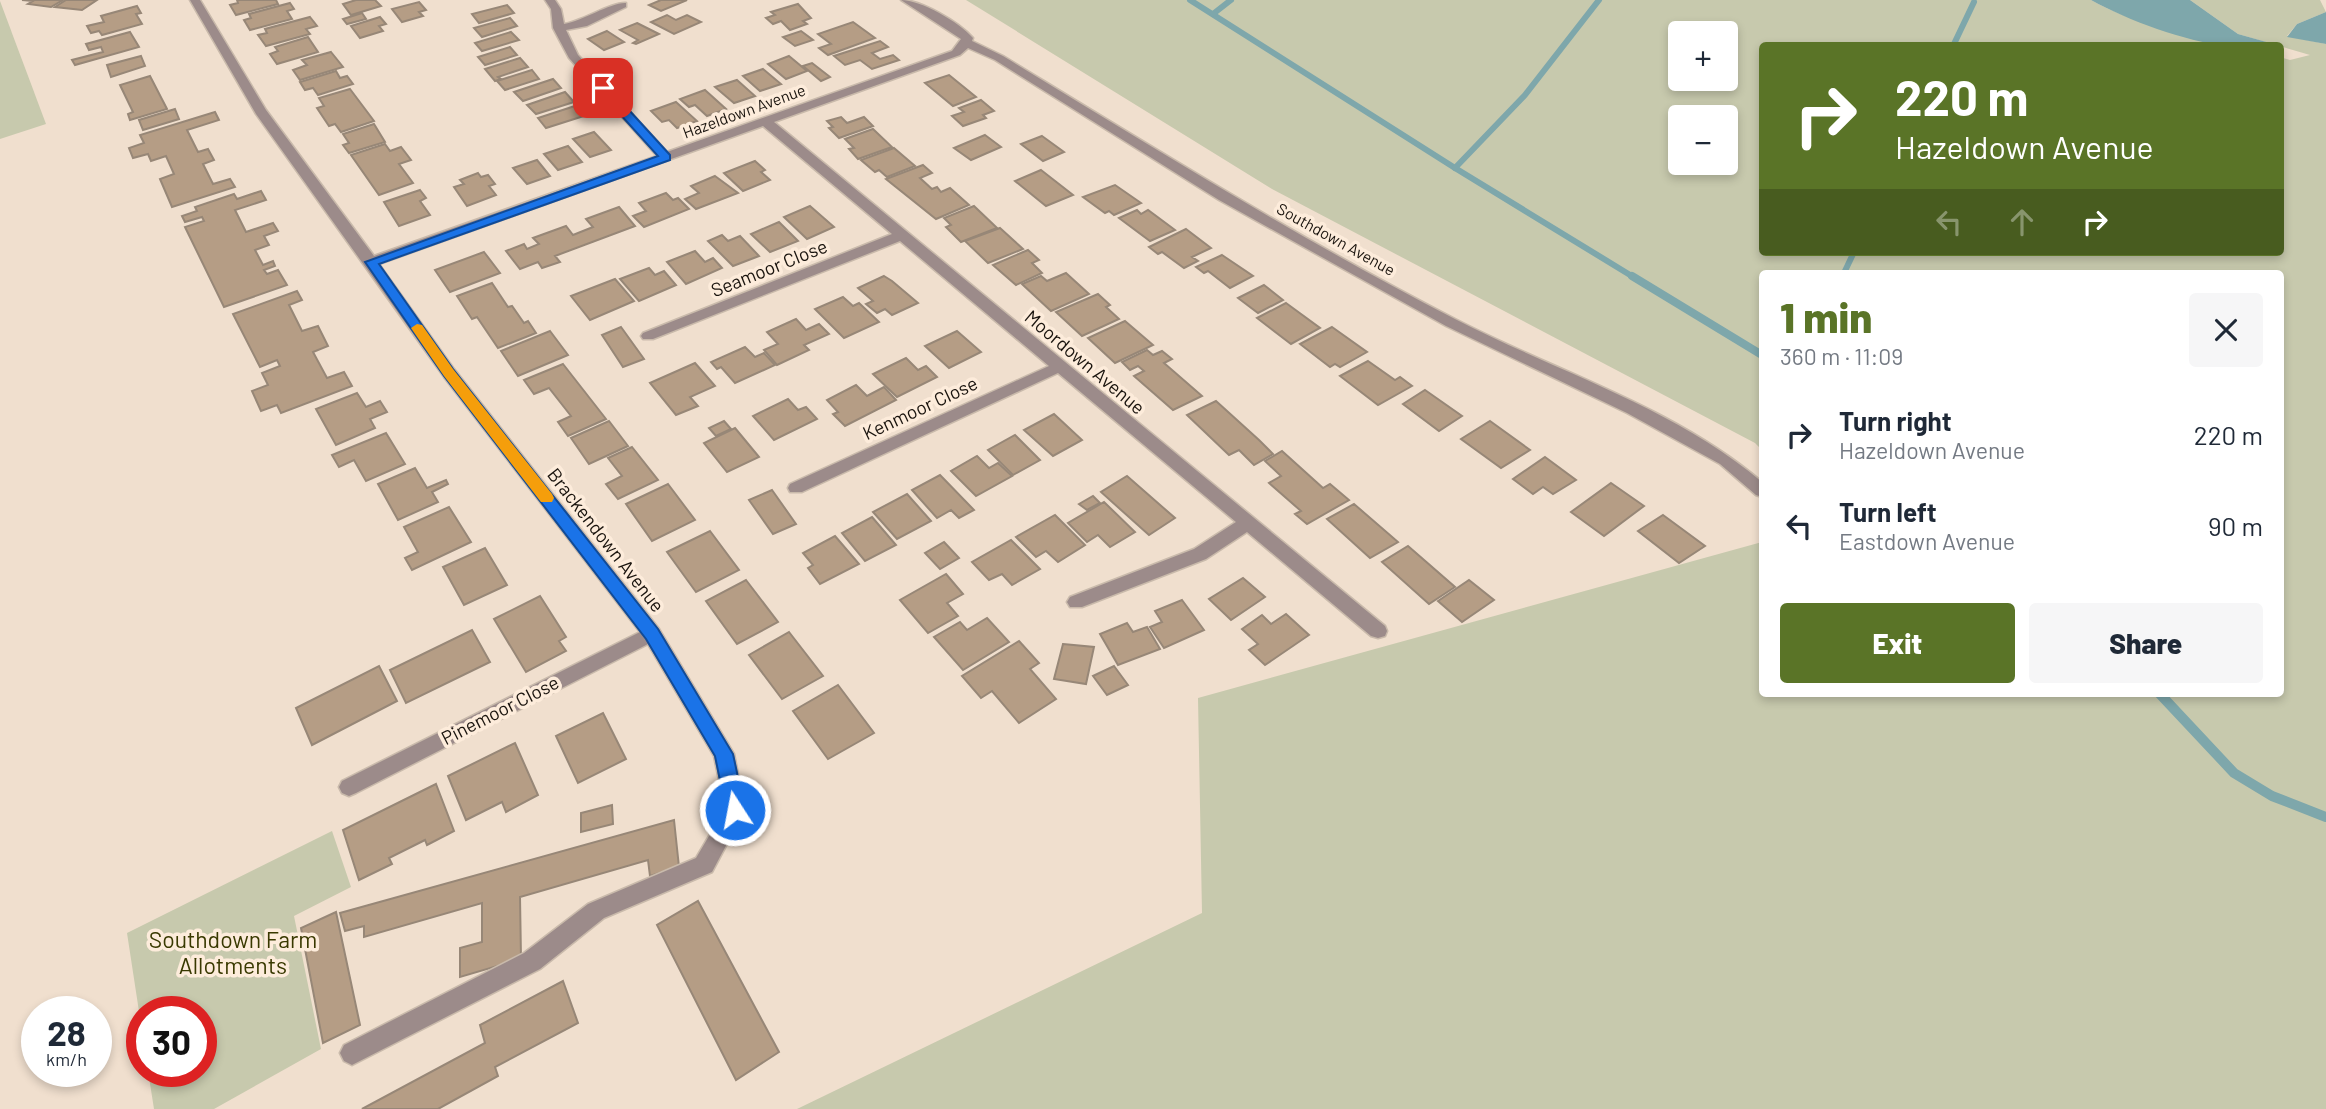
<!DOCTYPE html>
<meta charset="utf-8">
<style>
body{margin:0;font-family:Barlow,sans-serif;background:#f6f6f7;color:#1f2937;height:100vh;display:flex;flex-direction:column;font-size:26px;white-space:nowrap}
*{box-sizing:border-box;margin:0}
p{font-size:23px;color:#747a83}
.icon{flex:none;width:38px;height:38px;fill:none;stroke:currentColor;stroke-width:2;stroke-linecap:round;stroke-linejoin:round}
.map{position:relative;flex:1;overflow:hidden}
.panel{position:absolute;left:1759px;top:270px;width:525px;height:427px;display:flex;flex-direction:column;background:#fff;border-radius:7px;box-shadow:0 4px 10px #0003}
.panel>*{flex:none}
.banner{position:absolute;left:1759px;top:42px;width:525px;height:214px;border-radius:7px;box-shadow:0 4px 10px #0003;background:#5a7427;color:#fff;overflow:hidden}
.buttons{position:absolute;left:1668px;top:21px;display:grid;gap:14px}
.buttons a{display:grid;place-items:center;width:70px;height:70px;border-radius:7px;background:#fff;box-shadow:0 4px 10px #0003;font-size:35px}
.speed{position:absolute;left:21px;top:996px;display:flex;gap:14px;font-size:35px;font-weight:700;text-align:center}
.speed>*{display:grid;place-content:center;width:91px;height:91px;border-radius:50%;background:#fff;box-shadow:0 4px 10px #0003;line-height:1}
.speed small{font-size:18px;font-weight:400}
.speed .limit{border:10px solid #d22;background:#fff;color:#111}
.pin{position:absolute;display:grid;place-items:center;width:60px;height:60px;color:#fff;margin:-30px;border-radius:14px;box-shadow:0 4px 10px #0006}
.me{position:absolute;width:77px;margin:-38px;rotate:349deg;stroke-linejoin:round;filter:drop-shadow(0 0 5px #0008)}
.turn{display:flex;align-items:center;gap:24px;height:147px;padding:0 21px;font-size:32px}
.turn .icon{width:91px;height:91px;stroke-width:2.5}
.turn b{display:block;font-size:49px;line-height:60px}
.lanes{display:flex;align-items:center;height:66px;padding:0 21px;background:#0003;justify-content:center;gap:35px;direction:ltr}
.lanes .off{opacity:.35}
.round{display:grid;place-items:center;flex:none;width:74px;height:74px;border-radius:7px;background:#f6f6f7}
.overview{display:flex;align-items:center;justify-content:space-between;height:119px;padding:0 21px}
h1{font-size:42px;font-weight:800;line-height:52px;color:#5a7427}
.cta{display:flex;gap:14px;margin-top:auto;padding:14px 21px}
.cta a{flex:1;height:80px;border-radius:7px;background:#5a7427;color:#fff;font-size:28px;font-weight:800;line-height:80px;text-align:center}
.cta a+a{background:#f6f6f7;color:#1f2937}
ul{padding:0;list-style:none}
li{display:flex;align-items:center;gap:21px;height:91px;padding:0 21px}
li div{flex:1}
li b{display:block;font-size:26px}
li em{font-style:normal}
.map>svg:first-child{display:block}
.green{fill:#c7c9ad;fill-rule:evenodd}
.water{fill:#7ea7ab}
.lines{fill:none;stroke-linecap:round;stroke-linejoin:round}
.stream-far2{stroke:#7ea7ab;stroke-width:6}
.stream-far1{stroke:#7ea7ab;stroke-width:8}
.stream{stroke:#7ea7ab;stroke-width:10}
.building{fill:#b59d85;stroke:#978777;stroke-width:2}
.minor-casing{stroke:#c9baab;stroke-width:3}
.minor{fill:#9c8b8a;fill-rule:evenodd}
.route{fill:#1a73e8;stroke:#114b97;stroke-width:2}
.slow{fill:#f59e0b}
.labels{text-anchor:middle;stroke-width:7;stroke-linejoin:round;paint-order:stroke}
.far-street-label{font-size:16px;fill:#19130d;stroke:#fdecdb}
.street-label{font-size:19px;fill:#19130d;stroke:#fdecdb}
.near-park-label{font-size:23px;fill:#393900;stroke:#fdecdb}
</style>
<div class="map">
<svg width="2326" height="1109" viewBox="0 0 2326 1109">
<rect width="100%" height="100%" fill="#f0dfce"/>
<!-- green -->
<g class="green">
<path d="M966,0h1125c42,23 89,35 136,45l-465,1v206h518v-195l10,3 20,-5 -72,-21 -48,-34h130l6,12 -29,12 -10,12 39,8v1065h-1529l405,-196 -4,-215 564,-156v151h518v-420h-518v177l-7,-7 -483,-254zM1680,33h46v46h-46zM1680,117h46v46h-46z"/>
<polygon points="0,1 46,124 0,139"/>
<polygon points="332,831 351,887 294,916 321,1049 214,1109 154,1109 148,1071 201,1071 201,1012 142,1012 142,1031 127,933"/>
</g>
<!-- water -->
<g class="water">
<path d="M2091,0h99l48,34 39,11c-16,1 -34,2 -50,1 -43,-5 -98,-25 -136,-46z"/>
<polygon points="2326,12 2326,44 2287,37 2297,24"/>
</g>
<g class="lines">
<!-- stream-far2 -->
<g class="stream-far2">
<polyline points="1190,0 1455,168 1635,278"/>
<polyline points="1213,14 1231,0"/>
<polyline points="1953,46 1974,2"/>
<polyline points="1455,168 1525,95 1599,0"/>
<polyline points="1844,273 1854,252"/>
</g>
<!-- stream-far1 -->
<polyline class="stream-far1" points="1632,276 1762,355"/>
<!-- stream -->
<polyline class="stream" points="2159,693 2234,773 2272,796 2326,817"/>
</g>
<!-- building -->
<g class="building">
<polygon points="22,0 63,0 51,7 28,4 33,1"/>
<polygon points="66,0 97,0 82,10 55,7"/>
<polygon points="237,0 276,0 278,4 236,15 230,5 238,3"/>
<polygon points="356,0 375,0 381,6 351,15 343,4"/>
<polygon points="661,0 687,0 661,11 649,5"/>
<polygon points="419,2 426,10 419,12 423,16 402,22 392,9"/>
<polygon points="290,3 294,9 287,11 292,19 250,30 244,20 251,18 249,14"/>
<polygon points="798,4 811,18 803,21 807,24 790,30 781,21 773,24 766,18 775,15 771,12"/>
<polygon points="507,5 514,13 479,23 472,14"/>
<polygon points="137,6 141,13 136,14 142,24 102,35 99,31 91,33 87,26 104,22 101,16"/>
<polygon points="362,13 366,19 347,24 343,19"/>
<polygon points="667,15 676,20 687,15 701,22 674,34 651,22"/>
<polygon points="310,17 317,26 306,29 310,34 266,46 258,35 267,33 265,29"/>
<polygon points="380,17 386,24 379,26 383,31 360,38 351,26"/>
<polygon points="510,18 517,26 482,37 474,28"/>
<polygon points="853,22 875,38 828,55 819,48 831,44 818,34"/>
<polygon points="637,23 659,34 636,44 633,43 638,40 620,30"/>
<polygon points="607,31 624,42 604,50 588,39"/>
<polygon points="801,31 813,40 795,46 783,37"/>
<polygon points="130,32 139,47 75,65 72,60 103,52 101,47 89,50 86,44"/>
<polygon points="511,32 519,40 482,51 475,43"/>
<polygon points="308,37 318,52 277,64 270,54 278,51 275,47"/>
<polygon points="880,41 888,47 872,53 880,59 893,55 899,60 872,69 860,60 845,65 834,56"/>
<polygon points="510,47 517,55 485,65 478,57"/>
<polygon points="331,52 343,67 300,80 293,70 307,65 302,60"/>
<polygon points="141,56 145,66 111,77 107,65"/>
<polygon points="789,56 807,71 786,79 768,64"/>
<polygon points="520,58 528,67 498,77 501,79 495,81 485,69"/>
<polygon points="812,63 830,77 821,81 803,66"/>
<polygon points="763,69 781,84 760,91 743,76"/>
<polygon points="532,70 539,79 505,90 497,81"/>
<polygon points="336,71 340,78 347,76 353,84 318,95 313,88 305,90 300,82"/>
<polygon points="949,75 976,97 953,106 925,83"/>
<polygon points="150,76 167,109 130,120 128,114 133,112 120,85"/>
<polygon points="553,79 561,88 523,101 514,92"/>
<polygon points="737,80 755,96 734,103 715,87"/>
<polygon points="350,89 374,121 341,132 335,124 329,126 317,108 324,106 319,98"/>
<polygon points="705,90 726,109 707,116 695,105 689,107 680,99"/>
<polygon points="565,92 574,102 536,114 527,105"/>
<polygon points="981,100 994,111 983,115 986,118 963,126 952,116 964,112 959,108"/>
<polygon points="676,102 697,121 677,128 669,120 662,122 651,111"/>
<polygon points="578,105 587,115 546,128 538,118"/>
<polygon points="175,109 179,119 143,130 139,120"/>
<polygon points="215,112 219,120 187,130 198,152 208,149 214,160 203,164 213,184 230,179 235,187 172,207 160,179 174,174 166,156 151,161 148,154 133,158 129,148 144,143 140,135"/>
<polygon points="841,117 847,123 864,117 873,126 839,138 829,128 833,127 827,121"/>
<polygon points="374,124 385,142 349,153 343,145 349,143 343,134"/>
<polygon points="873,129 892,147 858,159 849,149 854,148 845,139"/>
<polygon points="594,132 611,150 590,157 573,139"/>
<polygon points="985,135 1001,147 971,160 954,148"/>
<polygon points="1042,136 1064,152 1043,161 1021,144"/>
<polygon points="385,144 390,151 401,147 411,160 399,164 413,183 379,195 351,155"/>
<polygon points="568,146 582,162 558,170 544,154"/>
<polygon points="894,148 915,166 887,177 879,170 875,172 861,160"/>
<polygon points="537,160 550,176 527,184 513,168"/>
<polygon points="755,161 765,170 761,172 770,180 743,191 724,173"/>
<polygon points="923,165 932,173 920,178 932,189 937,187 941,192 950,188 969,205 936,219 886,179"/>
<polygon points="1041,170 1073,195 1046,206 1015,181"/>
<polygon points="478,173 481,177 488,175 495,184 489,186 496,195 467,206 454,187 464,184 460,180"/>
<polygon points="715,176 738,193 696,209 685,199 699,193 691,186"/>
<polygon points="1115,185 1141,203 1114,215 1109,211 1105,213 1083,197"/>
<polygon points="420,190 426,198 420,201 430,215 399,226 384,202"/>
<polygon points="261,191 266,200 235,210 246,232 273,223 278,231 264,236 269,245 255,250 263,265 273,261 275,266 264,270 267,274 278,270 287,285 224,307 185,227 204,221 202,217 185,222 182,216 197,211 195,207 234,194 237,199"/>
<polygon points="666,193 673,200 678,198 689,209 644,227 633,216 646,211 639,203"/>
<polygon points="810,206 834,227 807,239 784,217"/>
<polygon points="974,206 997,228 961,242 946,227 951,225 944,218"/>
<polygon points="619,207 635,226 555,256 560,262 542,268 538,262 520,269 506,251 524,244 527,249 539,244 533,238 566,226 573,235 593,227 586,219"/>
<polygon points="1137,210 1141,214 1148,210 1175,230 1150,241 1119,218"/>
<polygon points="779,222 798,241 770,252 751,234"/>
<polygon points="1000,228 1023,249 988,263 965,241"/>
<polygon points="1186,229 1211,248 1192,257 1198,261 1184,268 1162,252 1158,254 1149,247"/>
<polygon points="722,235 728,241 740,236 759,256 733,266 708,241"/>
<polygon points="1028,250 1039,260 1032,263 1042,273 1016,285 993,265"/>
<polygon points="695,251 705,262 713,258 722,268 686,284 667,262"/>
<polygon points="484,252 500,273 450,292 435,270"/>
<polygon points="1222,255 1253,276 1230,288 1208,271 1204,273 1196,267"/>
<polygon points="649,268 655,275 664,271 676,285 639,301 620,279"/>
<polygon points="1066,273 1089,294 1051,311 1022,284 1041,276 1047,281"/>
<polygon points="884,276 892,281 918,303 892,315 885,309 877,313 866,304 873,301 858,288"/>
<polygon points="615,279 634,301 590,320 571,296"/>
<polygon points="492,283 508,307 512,306 524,323 528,321 536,333 498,348 477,317 472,319 457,296"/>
<polygon points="1264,285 1283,300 1258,313 1238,298"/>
<polygon points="297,291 302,300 289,305 302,331 318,326 328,346 313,352 327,378 344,372 352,386 281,413 277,405 261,411 252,391 268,385 262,373 280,366 277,360 260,367 233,314"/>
<polygon points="1098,294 1110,305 1106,307 1119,319 1082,336 1056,312"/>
<polygon points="843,297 853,306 859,303 879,322 844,338 815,309"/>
<polygon points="1286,303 1320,328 1291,344 1257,318"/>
<polygon points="796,319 806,330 819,324 829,334 804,345 809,350 777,365 764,350 778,344 767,332"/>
<polygon points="1125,321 1153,345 1115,363 1088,338"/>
<polygon points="621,327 644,359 623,367 602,335"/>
<polygon points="1332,327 1367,352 1340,367 1335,364 1330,367 1300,344"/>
<polygon points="550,331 568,355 518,376 501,351"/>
<polygon points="957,331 981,352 949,368 925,346"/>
<polygon points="745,347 755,357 764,353 775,365 735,383 721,367 717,369 711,362"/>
<polygon points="1147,350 1153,355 1162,351 1172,359 1164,363 1202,396 1173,410 1134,376 1144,371 1138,366 1130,370 1122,362"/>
<polygon points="906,358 918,370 926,366 937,377 897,397 873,374"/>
<polygon points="1368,361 1395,380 1400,377 1412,386 1378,405 1340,376"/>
<polygon points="695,363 715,386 690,397 698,406 676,415 650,383"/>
<polygon points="563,364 606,419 568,436 558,422 571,416 549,388 534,394 524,380"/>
<polygon points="856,385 867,396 884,387 896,400 845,426 833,414 838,412 827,400"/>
<polygon points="1425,390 1462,416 1439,431 1403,404"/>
<polygon points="357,393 366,407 380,401 387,412 370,419 375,428 336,445 316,409"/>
<polygon points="788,399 798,410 806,407 817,419 774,440 753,416"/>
<polygon points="1216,401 1259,440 1273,454 1254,465 1239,450 1229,455 1187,415"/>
<polygon points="1054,414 1082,440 1053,456 1024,430"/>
<polygon points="609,421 628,446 589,464 571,438"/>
<polygon points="724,421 731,429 716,436 709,428"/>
<polygon points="1490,421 1530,450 1501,468 1461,439"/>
<polygon points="735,428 759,457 727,472 704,443"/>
<polygon points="386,433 405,464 366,481 354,460 339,467 332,455"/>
<polygon points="1015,435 1040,460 1013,475 988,450"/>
<polygon points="632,447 658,480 618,499 606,484 622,476 608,458"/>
<polygon points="1282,451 1323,488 1330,484 1349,500 1307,524 1295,514 1301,511 1269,483 1281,476 1265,461"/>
<polygon points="977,456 989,468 998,463 1012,476 976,496 951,471"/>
<polygon points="1545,457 1576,480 1553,494 1543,487 1533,494 1513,479"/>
<polygon points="415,468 427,488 446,480 448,484 432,492 438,502 398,520 378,484"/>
<polygon points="940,475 974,510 959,518 951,510 937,518 912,490"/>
<polygon points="1127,476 1175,518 1149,535 1101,492"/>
<polygon points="1611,483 1644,506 1604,536 1571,512"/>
<polygon points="668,484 695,520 652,541 626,504"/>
<polygon points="772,490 796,524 773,534 749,500"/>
<polygon points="907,494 931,521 897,539 873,512"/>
<polygon points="1093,496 1100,503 1087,510 1079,504"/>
<polygon points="1104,502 1135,532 1110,547 1098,535 1087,542 1068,523"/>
<polygon points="1354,504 1398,542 1370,558 1327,519"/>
<polygon points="449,507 471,542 412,570 405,558 418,552 404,527"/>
<polygon points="1055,515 1085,545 1058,562 1046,551 1036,557 1016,537"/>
<polygon points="1663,515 1705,546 1679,563 1638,531"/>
<polygon points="872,517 896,545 865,561 842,533"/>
<polygon points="710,531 739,570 696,592 667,552"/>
<polygon points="835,536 859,564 820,584 808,568 813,565 803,553"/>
<polygon points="1011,540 1040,569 1012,585 1002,574 989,580 972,562"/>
<polygon points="944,542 959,558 940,569 925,553"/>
<polygon points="1408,546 1455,587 1429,604 1382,562"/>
<polygon points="485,548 507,585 464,605 443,567"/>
<polygon points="946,574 963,594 947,603 958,616 928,633 900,600"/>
<polygon points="1243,578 1265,597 1231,620 1209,599"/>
<polygon points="746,580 778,622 737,644 706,601"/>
<polygon points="1469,580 1494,600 1462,622 1438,601"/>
<polygon points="540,596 566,637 559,641 566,651 526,672 494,619"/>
<polygon points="1182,600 1204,630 1164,648 1150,627 1162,622 1155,611"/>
<polygon points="1286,614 1309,635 1265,665 1249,650 1258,644 1242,629 1262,615 1271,624"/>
<polygon points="987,618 1009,642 963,670 934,637 960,622 967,630"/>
<polygon points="1127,623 1133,632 1147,627 1160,649 1118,665 1100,634"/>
<polygon points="472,630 490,662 406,703 390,670"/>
<polygon points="789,632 823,676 782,699 749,655"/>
<polygon points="1019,641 1039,663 1030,669 1056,699 1019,723 992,691 981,698 962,676"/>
<polygon points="1063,644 1094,647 1086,684 1054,679"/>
<polygon points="379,666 397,701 312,745 296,708"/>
<polygon points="1114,666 1128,685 1107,695 1093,676"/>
<polygon points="838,685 874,733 828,759 793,711"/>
<polygon points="603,713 626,759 578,783 556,736"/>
<polygon points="515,743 538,795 506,812 502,802 466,820 448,776"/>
<polygon points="436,784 454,831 427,845 425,840 389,858 392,864 359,880 343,830"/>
<polygon points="612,805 613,824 581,832 581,813"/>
<polygon points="674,820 679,867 650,876 648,860 520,897 521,959 460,977 460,948 482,942 482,903 364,937 364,926 345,931 340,913"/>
<polygon points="698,901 779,1052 736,1080 657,925"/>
<polygon points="336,912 360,1025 323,1043 301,928"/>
<polygon points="563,981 578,1023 495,1067 498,1076 438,1109 362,1109 485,1043 480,1025"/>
</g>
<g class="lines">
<defs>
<path id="minor" d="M190,0h10l66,110 108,146 283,-100 -88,-98 -16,-30 -2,-19 -6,-9h10l6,9 3,15c19,-3 47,-22 62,-21v4l-39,19 -21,4 12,25 89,97 285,-101 9,-12 -60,-39c20,0 58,22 72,38l-1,3 31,15c149,91 297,183 452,263 102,53 219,88 307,163v15l-6,-2 -36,-31 -93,-51 -181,-87 -227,-126 -224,-140 -27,-12 -8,7 -186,67 611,504 2,5 -2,5 -7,2 -7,-2 -124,-104 -41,27 -124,48h-12l-3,-5 3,-5 124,-48 42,-27 -178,-149 -256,119h-12l-2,-4 2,-4 259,-118 -149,-125 -247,98h-10l-2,-3 2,-3 249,-99 -129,-108 -384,138 75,105 205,260 75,125 11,56 -33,62 -108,46 -64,51 -188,96 -8,-4 -4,-8 4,-8 180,-92 64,-49 108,-46 29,-49 -11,-53 -66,-112 -292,149 -7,3 -7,-3 -3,-6 3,-6 298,-149 -196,-255 -188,-263z"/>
</defs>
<!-- minor casing -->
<use href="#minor" class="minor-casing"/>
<!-- minor -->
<use href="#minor" class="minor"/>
</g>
<!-- route -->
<polygon class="route" points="603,85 607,86 670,155 670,160 379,264 453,369 658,629 733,754 745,810 742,816 735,818 729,816 726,810 715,756 646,639 444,376 365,262 658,156 599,91 599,86"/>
<!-- slow -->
<polygon class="slow" points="417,324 422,325 453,369 552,494 554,498 552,502 541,502 444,376 411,328"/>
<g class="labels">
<!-- far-street labels -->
<g class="far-street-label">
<text transform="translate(744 111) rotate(-20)" y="6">Hazeldown Avenue</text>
<text transform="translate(1336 239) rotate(29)" y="6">Southdown Avenue</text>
</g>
<!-- street labels -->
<g class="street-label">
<text transform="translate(769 268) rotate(-22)" y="7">Seamoor Close</text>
<text transform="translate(1085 362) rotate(40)" y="7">Moordown Avenue</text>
<text transform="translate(920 408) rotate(-25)" y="7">Kenmoor Close</text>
<text transform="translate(606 540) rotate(52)" y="7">Brackendown Avenue</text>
<text transform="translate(500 710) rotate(-27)" y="7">Pinemoor Close</text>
</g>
<!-- near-park labels -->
<g class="near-park-label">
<text x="233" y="948">Southdown Farm<tspan x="233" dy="26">Allotments</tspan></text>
</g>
</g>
</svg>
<div class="buttons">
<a>+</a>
<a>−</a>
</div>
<div class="speed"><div>28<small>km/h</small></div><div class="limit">30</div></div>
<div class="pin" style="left:603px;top:88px;background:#d93025"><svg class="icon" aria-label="arrive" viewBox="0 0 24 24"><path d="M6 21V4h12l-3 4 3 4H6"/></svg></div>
<svg class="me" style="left:735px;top:810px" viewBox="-20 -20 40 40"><circle r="17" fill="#1a73e8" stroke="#fff" stroke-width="3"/><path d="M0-11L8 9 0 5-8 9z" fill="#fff"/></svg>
<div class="banner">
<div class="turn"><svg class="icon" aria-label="right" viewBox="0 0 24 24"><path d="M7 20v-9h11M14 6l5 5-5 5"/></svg><div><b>220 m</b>Hazeldown Avenue</div></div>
<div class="lanes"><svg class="icon off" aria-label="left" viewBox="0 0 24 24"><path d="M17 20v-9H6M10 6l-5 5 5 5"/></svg><svg class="icon off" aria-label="ahead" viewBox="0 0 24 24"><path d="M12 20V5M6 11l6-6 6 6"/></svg><svg class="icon" aria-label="right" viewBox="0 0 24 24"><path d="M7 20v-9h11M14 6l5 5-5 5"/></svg></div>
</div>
<section class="panel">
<div class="overview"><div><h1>1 min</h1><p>360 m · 11:09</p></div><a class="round"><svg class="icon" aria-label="close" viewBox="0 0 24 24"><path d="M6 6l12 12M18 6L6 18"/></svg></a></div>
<ul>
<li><svg class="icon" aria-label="right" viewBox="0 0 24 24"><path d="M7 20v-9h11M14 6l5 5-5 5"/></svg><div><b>Turn right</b><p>Hazeldown Avenue</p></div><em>220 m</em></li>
<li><svg class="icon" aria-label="left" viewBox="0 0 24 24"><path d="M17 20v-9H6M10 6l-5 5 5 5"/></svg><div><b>Turn left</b><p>Eastdown Avenue</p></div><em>90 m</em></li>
</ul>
<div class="cta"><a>Exit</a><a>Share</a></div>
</section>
</div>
